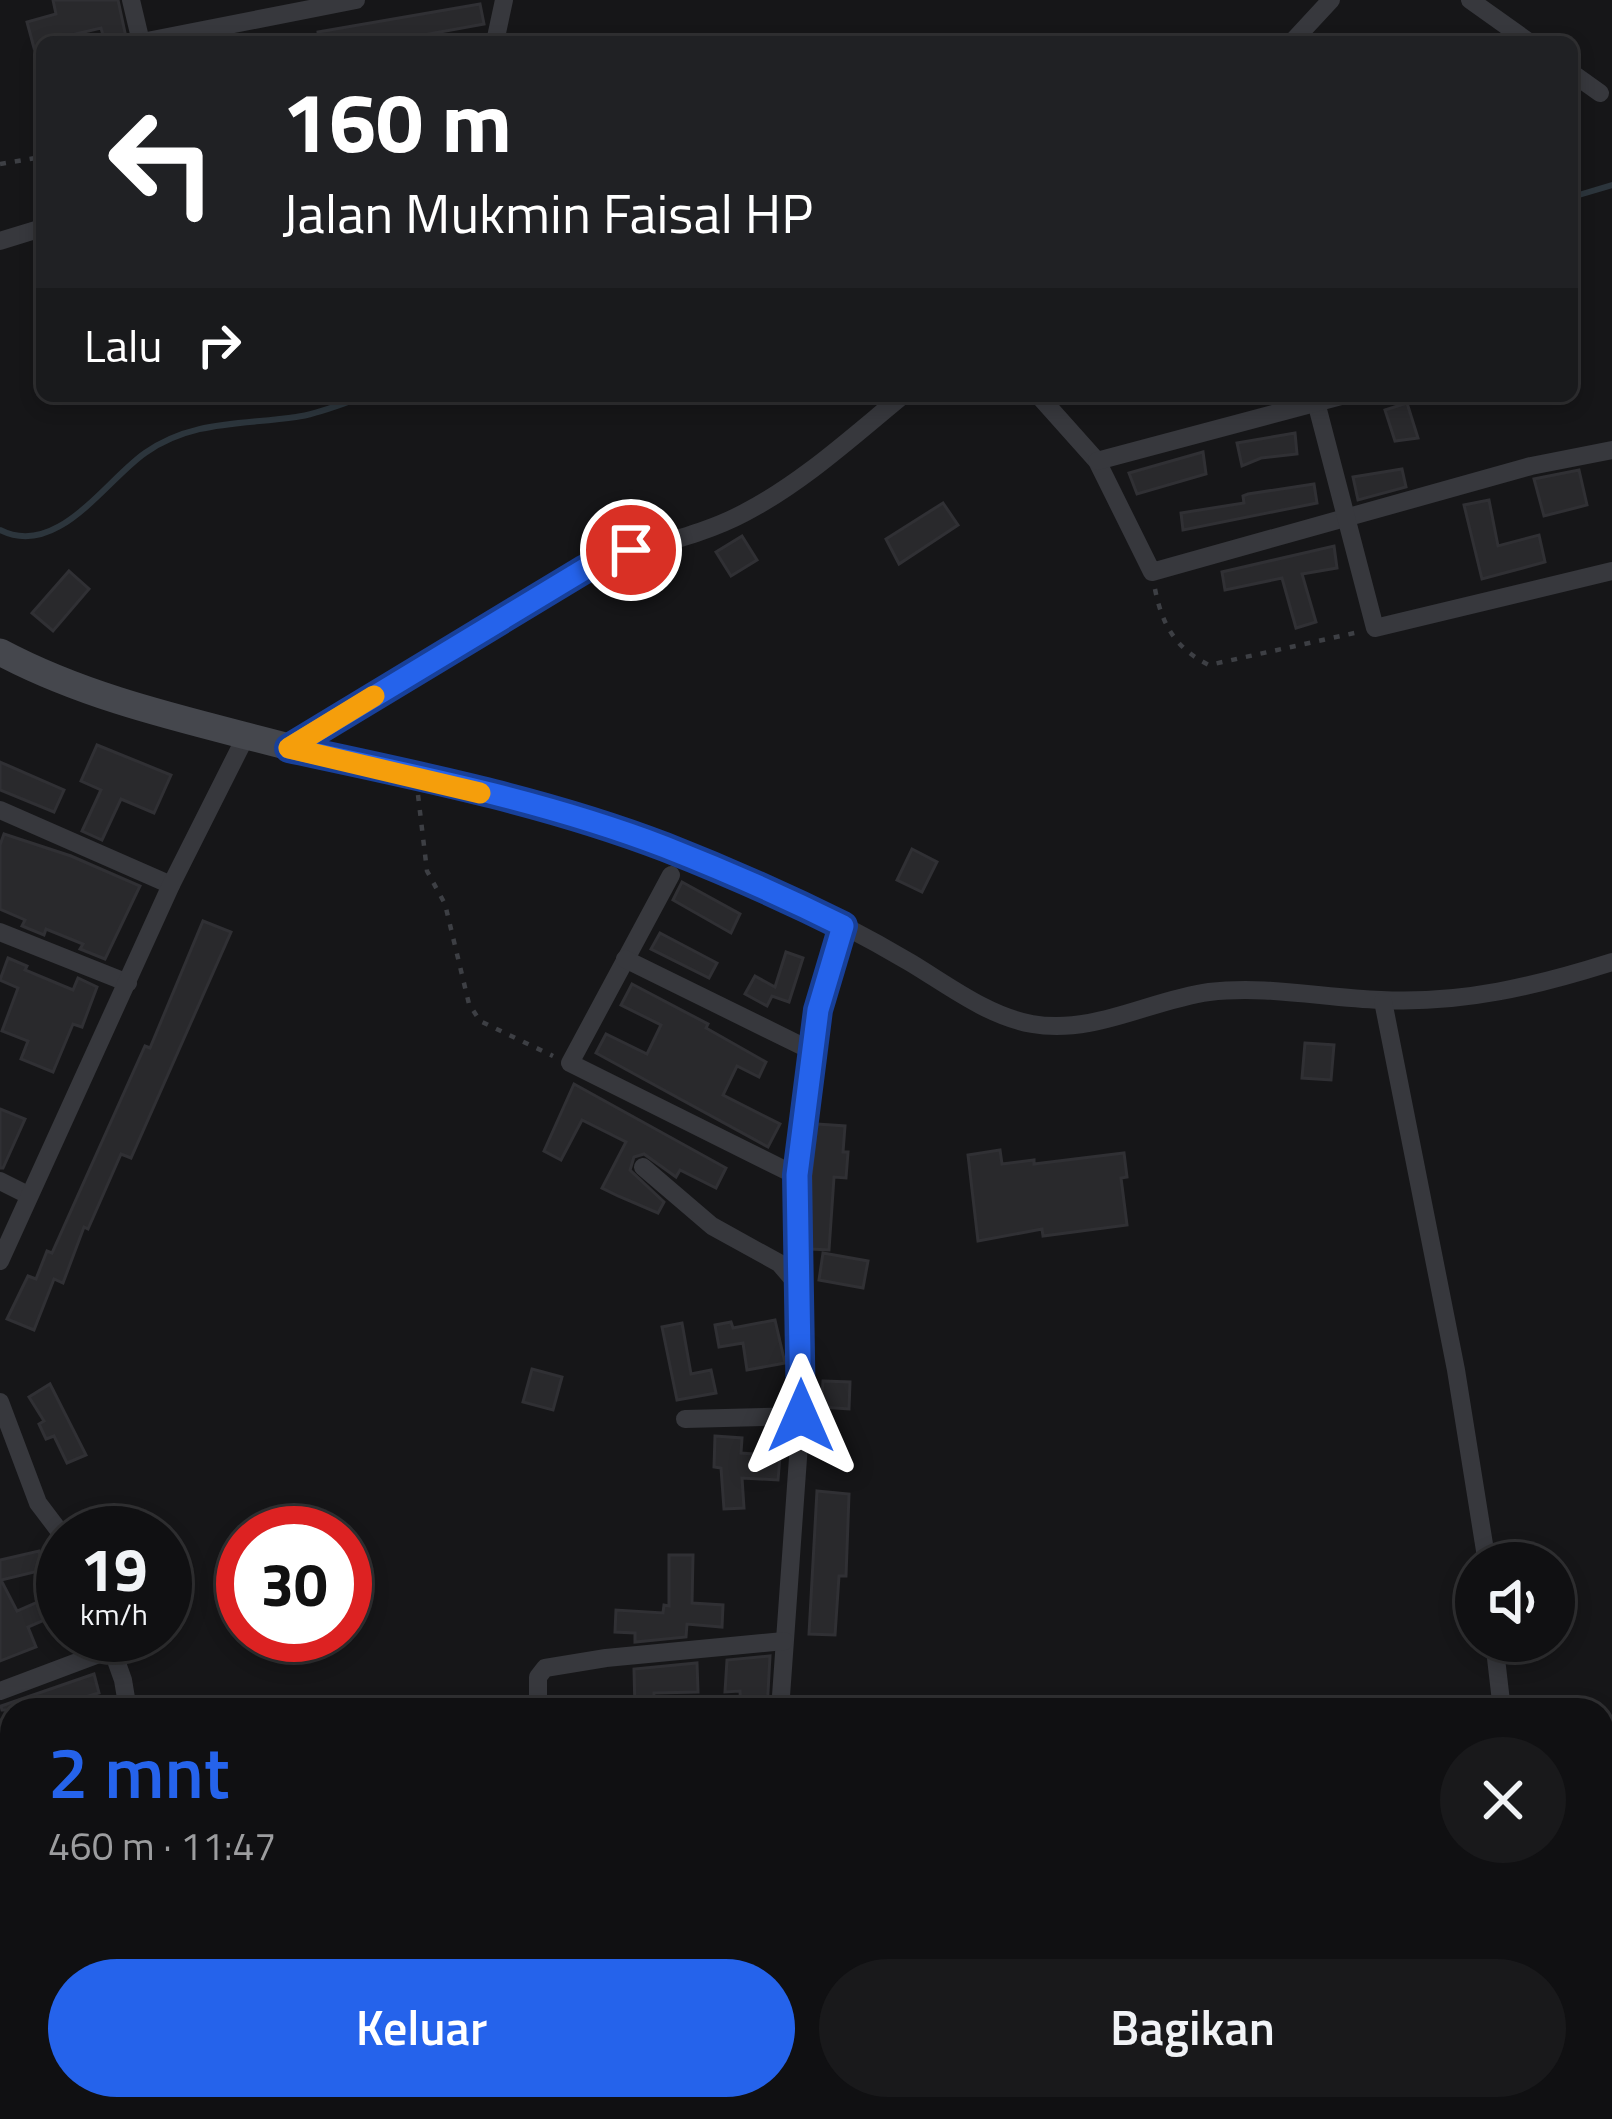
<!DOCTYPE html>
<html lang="id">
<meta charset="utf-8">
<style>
body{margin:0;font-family:"Titillium Web",sans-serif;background:#19191b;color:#f1f3f6;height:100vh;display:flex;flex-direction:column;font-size:45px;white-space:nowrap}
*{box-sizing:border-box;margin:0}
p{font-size:39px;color:#9c9d9f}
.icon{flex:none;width:66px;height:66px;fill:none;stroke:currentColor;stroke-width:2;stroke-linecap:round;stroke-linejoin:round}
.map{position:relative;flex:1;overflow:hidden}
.drawer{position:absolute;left:0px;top:1698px;width:1614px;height:423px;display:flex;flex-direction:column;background:#101012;border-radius:36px 36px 0 0;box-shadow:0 6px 18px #0003,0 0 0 3px #303032}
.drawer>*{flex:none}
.guide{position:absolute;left:36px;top:36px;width:1542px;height:366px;border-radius:18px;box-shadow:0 6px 18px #0003,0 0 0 3px #303032;background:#202124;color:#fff;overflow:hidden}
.buttons{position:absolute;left:1455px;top:1542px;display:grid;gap:24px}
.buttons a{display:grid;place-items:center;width:120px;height:120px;border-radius:50%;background:#101012;box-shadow:0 6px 18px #0003,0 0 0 3px #303032;font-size:60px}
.speed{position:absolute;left:36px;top:1506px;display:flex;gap:24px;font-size:60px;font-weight:700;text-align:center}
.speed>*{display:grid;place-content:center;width:156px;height:156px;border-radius:50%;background:#101012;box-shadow:0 6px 18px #0003,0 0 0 3px #303032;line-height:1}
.speed small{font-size:30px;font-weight:400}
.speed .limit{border:18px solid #d22;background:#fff;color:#111}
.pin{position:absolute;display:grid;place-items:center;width:102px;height:102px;color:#fff;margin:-51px;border:6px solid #fff;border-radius:50%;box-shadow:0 3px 12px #0007}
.me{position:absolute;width:132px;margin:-66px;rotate:0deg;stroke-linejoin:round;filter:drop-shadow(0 0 9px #0008)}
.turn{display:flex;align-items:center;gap:42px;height:252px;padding:0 48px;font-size:54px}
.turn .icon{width:156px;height:156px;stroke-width:2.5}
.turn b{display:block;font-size:84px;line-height:102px}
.then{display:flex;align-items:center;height:114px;padding:0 48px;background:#0003;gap:24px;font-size:45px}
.round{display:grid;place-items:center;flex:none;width:126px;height:126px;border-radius:63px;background:#19191b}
.head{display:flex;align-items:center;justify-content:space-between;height:204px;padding:0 48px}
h1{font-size:72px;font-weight:600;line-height:90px;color:#2563eb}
.cta{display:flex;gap:24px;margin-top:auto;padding:24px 48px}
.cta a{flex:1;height:138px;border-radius:72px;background:#2563eb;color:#fff;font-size:48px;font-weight:600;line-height:138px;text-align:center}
.cta a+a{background:#19191b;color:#f1f3f6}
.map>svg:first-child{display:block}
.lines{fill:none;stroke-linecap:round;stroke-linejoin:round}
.stream{stroke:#2c353c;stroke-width:6}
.building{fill:#29292c;stroke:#303034;stroke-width:3}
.path{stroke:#3d3f44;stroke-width:4.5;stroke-dasharray:6 9;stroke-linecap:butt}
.street{stroke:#37383d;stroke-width:18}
.secondary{stroke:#45474d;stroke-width:27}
.route-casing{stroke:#184099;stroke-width:30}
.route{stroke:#2563eb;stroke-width:21}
.slow{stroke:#f59e0b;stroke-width:21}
</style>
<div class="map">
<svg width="1612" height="2119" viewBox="0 0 1612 2119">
<rect width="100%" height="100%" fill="#161618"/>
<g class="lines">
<!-- stream -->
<g class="stream">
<polyline points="1572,197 1612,185"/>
<path d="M0,530c57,29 105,-49 145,-77 47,-33 97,-28 151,-36 23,-3 47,-14 70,-21"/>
<polyline points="0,2107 12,2105"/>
<polyline points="61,2119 65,2111 61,2109"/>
</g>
</g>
<!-- building -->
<g class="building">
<polygon points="53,0 118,0 127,42 105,42 101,28 42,42 34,48 27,22 56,14"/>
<polygon points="480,4 484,24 385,42 319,42 318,32"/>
<polygon points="1407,403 1418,438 1395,441 1385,410"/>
<polygon points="1295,433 1297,454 1261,458 1242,466 1237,443"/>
<polygon points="1203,452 1206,474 1137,494 1129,473"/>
<polygon points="1402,469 1406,487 1358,500 1353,477"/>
<polygon points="1579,470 1587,505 1544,516 1534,479"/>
<polygon points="1314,484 1317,503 1183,530 1181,513 1244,503 1243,496 1248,494"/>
<polygon points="1489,500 1498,546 1539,535 1545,562 1482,579 1464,505"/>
<polygon points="943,503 958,525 899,564 886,539"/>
<polygon points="742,536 757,560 731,576 716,552"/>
<polygon points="1334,546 1337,568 1302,574 1316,622 1296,628 1282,578 1225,590 1222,572"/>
<polygon points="69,571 89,589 53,631 32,613"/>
<polygon points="97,745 171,775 154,813 121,799 102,840 82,831 101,790 81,781"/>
<polygon points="0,762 64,790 54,812 0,790"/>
<polygon points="4,834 71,856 140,886 105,959 80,949 83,944 46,929 44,935 22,926 25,920 0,909 0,845"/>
<polygon points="912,849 937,862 922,892 897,880"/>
<polygon points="682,882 740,914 731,933 673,900"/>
<polygon points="203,921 231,932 131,1158 121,1154 88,1229 84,1227 63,1283 54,1279 34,1330 7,1319 28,1276 36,1279 47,1251 52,1253 145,1046 150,1048"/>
<polygon points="660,933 717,963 709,978 651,949"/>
<polygon points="786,952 803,958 789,1002 772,996 767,1006 745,994 755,976 775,987"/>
<polygon points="8,958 27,966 25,970 73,990 78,978 97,987 82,1027 73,1024 53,1072 21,1059 28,1041 2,1031 18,988 0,980"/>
<polygon points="632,984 708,1024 706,1028 766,1062 759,1077 737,1066 723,1095 780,1124 768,1147 596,1053 606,1034 647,1054 661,1025 621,1005"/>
<polygon points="1305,1043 1334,1045 1331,1080 1302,1078"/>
<polygon points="574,1084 726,1168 716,1188 680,1170 676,1177 644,1154 634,1157 630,1170 664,1202 658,1213 618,1196 602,1188 626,1142 582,1120 561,1160 544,1151"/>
<polygon points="0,1109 25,1119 3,1168 0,1168"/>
<polygon points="817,1124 845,1126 843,1152 848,1152 846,1178 834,1177 829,1250 811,1249 811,1177"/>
<polygon points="1000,1150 1002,1164 1034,1160 1034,1164 1124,1153 1127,1177 1121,1178 1127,1225 1043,1236 1042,1229 978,1241 968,1155"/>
<polygon points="823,1253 868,1261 863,1288 819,1280"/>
<polygon points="775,1320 785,1363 747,1370 743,1343 719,1347 715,1325 731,1322 733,1328"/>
<polygon points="682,1323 691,1374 711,1370 716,1393 677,1400 662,1327"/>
<polygon points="532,1369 562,1377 553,1410 523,1402"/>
<polygon points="823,1381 850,1382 849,1409 821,1407"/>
<polygon points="50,1384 86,1455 67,1463 54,1436 46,1439 39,1424 44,1421 29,1397"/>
<polygon points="715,1436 742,1438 741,1453 780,1456 778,1480 742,1478 744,1508 724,1509 721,1468 714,1467"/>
<polygon points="817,1491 849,1494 846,1576 839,1576 835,1635 809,1634"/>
<polygon points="39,1551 43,1570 1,1580 17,1611 56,1594 63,1612 28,1627 36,1647 0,1661 0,1560"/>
<polygon points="669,1555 693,1555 692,1603 723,1605 722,1627 687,1624 686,1637 635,1642 635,1633 615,1632 616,1610 663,1613 664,1605 669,1606"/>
<polygon points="770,1656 767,1710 741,1710 740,1691 725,1692 727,1660"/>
<polygon points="697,1663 698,1692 654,1693 653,1710 635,1710 634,1669"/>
<polygon points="94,1674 99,1693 75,1700 80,1710 2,1710 1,1706"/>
</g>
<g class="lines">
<!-- path -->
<g class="path">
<polyline points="0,164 42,157"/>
<path d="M1155,589c7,36 21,60 54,76l150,-33"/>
<polyline points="418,795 427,871 445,904 469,1004 480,1021 553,1056"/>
<polyline points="1602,1929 1612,1928"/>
</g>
<!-- street -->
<g class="street">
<polyline points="131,0 141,42"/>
<polyline points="1470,0 1529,42"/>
<polyline points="142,42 356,0"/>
<polyline points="495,42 504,0"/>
<polyline points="1292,42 1331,0"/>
<polyline points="1572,73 1600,93"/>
<polyline points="0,241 42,228"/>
<polyline points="1039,396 1097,461 1152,572 1531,466 1612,450"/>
<polyline points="1316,402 1375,628 1612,571"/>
<polyline points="1097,461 1341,396"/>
<path d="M289,747c166,39 329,77 485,145 47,21 93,45 137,71 38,23 77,53 121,61 62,11 118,-24 177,-32 57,-7 115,6 172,8 81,4 155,-14 231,-38"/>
<path d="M289,747l296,-178c52,-22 110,-30 159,-56 58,-30 108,-76 158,-117"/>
<polyline points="0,810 171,885"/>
<polyline points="671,875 570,1063 797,1176"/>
<polyline points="0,932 128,983"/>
<polyline points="625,959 812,1051 797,1176 797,1284"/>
<polyline points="1383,1001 1456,1370 1487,1563"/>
<polyline points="812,1051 817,1010 843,925"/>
<polyline points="643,1167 712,1226 779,1263 797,1284 801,1416 780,1710"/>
<polyline points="0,1181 28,1195"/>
<polyline points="0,1261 171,885 246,736"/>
<polyline points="0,1402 38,1503 63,1536"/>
<polyline points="685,1419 801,1416"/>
<polyline points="107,1635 123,1680 128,1710"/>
<polyline points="1494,1641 1502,1710"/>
<polyline points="0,1691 112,1649"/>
<polyline points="538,1710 538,1677 545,1668 606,1658 784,1641"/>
<polyline points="0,1767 12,1800"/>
<polyline points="233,2109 238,2119"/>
<polyline points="891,2109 914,2119"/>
<polyline points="762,2119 766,2109"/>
<polyline points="1591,2119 1591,2109"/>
</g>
<!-- secondary -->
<path class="secondary" d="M0,652c90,48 191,69 289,95"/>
</g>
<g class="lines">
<defs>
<path id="route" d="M631,550l-46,19 -296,179c126,27 256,53 376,99 61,24 120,50 178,79l-25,84 -21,165 4,241"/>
</defs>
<!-- route casing -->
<use href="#route" class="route-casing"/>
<!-- route -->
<use href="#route" class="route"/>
<!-- slow -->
<polyline class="slow" points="374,696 289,748 480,793"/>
</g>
</svg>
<div class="buttons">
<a><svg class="icon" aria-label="sound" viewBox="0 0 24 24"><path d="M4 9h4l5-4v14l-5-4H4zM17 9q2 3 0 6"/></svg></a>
</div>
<div class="speed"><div>19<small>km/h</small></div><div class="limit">30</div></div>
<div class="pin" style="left:631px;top:550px;background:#d93025"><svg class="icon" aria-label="arrive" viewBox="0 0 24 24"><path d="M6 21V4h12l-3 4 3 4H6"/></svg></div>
<svg class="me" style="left:801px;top:1416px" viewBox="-20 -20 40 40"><path d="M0-17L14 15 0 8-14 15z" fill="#2563eb" stroke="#fff" stroke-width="4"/></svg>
<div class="guide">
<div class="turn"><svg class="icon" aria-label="left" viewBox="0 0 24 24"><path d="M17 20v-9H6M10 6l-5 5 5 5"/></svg><div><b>160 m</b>Jalan Mukmin Faisal HP</div></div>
<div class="then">Lalu<svg class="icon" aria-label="right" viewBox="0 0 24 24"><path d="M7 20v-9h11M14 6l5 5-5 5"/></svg></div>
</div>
<section class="drawer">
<div class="head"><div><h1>2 mnt</h1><p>460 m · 11:47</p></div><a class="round"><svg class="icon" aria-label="close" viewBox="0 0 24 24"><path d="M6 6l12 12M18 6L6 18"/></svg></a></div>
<div class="cta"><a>Keluar</a><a>Bagikan</a></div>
</section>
</div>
